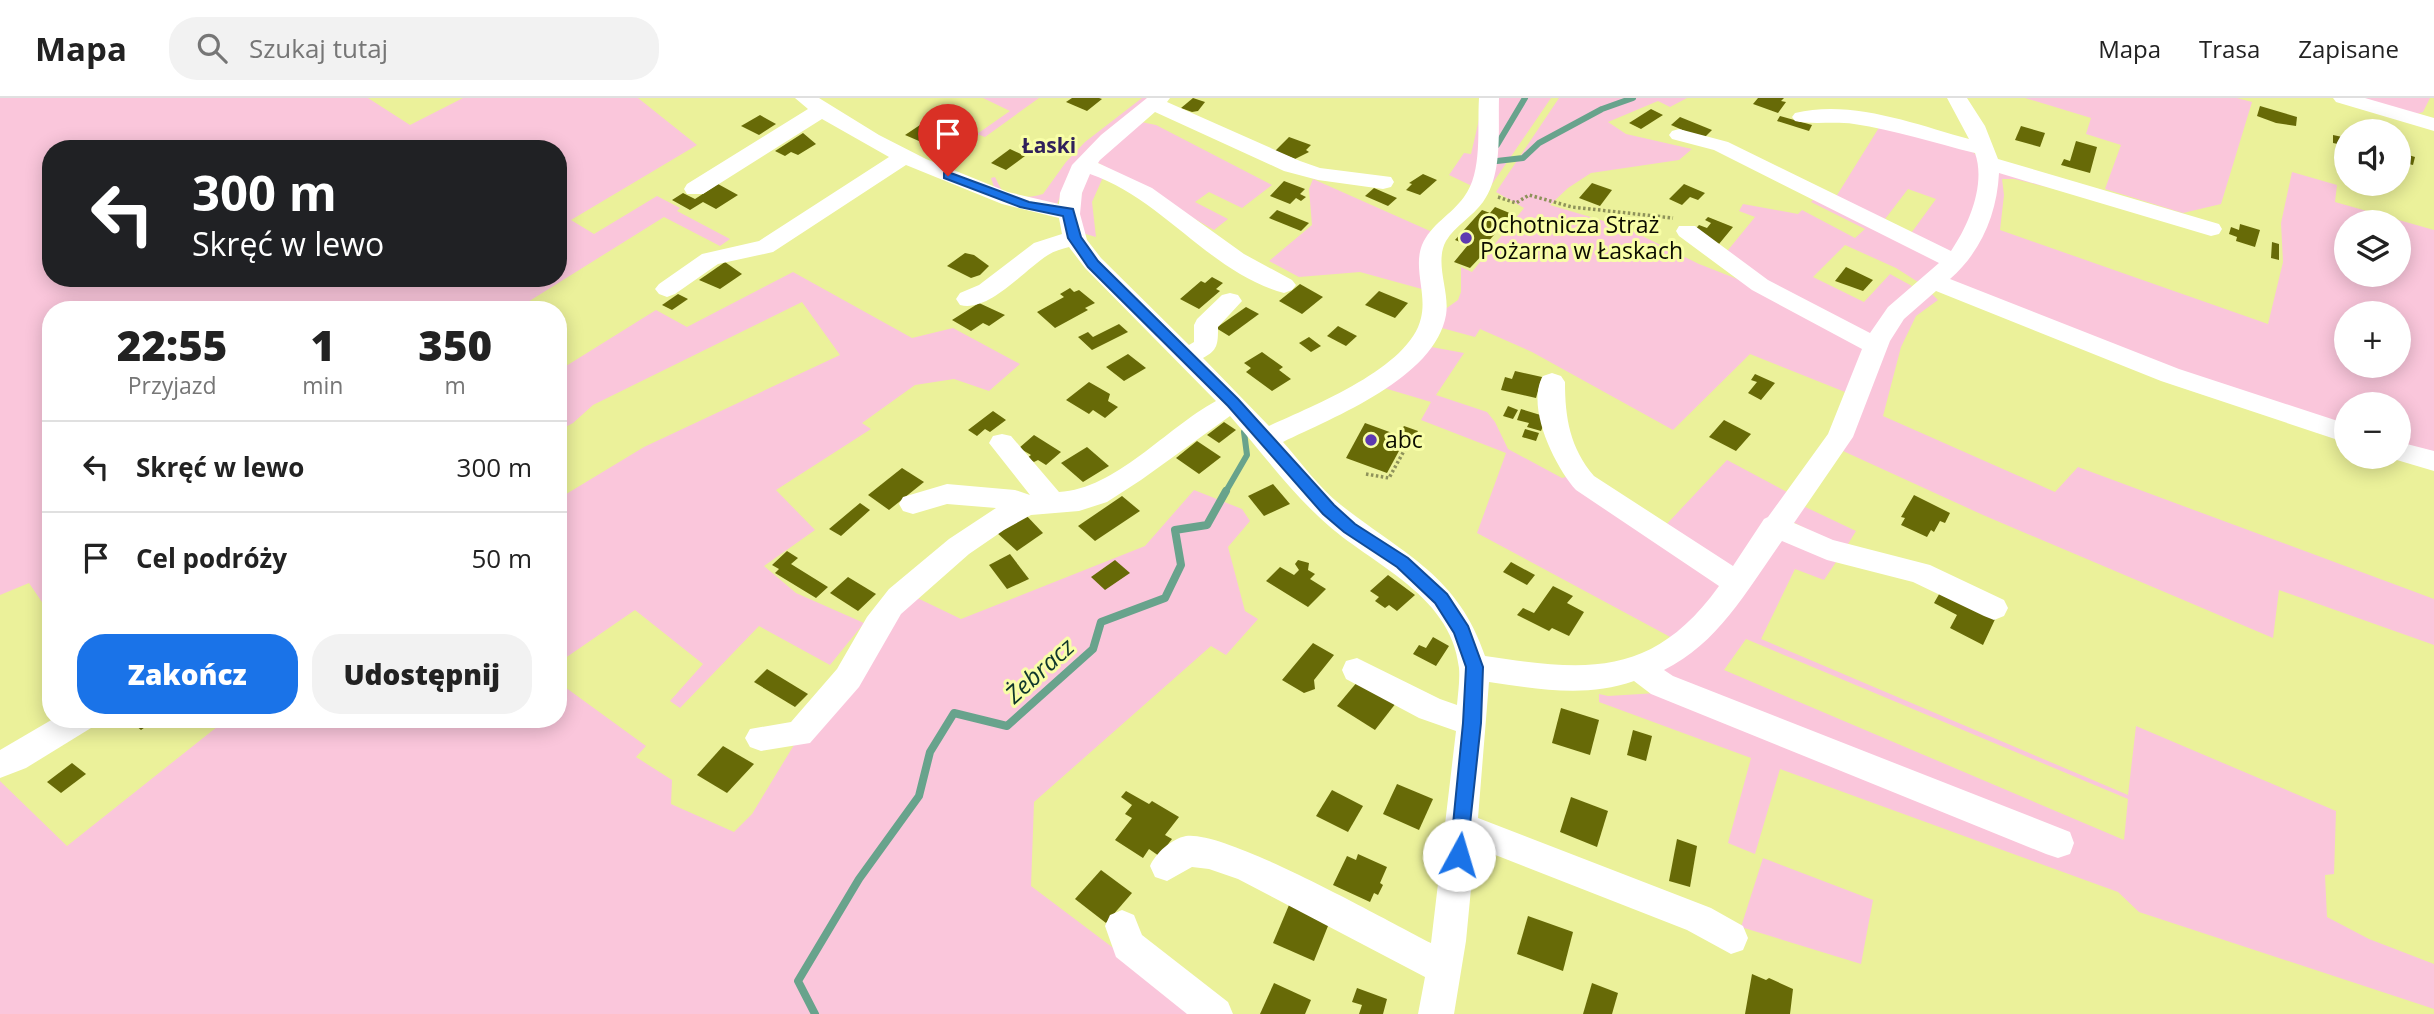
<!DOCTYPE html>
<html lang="pl">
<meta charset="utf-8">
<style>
body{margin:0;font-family:"Open Sans",sans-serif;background:#f2f2f2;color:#222;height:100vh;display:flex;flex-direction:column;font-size:26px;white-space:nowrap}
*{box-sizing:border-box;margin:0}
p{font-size:23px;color:#767676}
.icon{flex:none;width:38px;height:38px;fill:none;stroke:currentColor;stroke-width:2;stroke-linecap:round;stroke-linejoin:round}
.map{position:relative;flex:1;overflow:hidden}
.drawer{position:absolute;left:42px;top:203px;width:525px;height:427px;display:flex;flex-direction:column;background:#fff;border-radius:28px;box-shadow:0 4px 18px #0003}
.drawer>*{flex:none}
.hud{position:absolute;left:42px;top:42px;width:525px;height:147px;border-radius:28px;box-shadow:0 4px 18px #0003;background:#202124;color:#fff;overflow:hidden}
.buttons{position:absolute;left:2334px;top:21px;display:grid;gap:14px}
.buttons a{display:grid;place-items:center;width:77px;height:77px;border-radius:50%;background:#fff;box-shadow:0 4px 18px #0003;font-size:35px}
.pin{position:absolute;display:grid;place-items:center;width:60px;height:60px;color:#fff;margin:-72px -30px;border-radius:50% 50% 50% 0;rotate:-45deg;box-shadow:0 0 7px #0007}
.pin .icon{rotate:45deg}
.me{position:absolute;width:77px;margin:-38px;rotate:6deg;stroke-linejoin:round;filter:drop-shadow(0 0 5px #0008)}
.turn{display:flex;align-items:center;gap:24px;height:147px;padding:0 35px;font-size:32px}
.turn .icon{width:91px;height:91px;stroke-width:2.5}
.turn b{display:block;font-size:49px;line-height:60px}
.eta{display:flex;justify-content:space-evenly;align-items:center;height:119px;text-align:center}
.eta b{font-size:42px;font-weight:800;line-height:49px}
.primary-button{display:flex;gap:14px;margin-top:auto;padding:14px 35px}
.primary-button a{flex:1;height:80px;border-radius:28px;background:#1a73e8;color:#fff;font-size:28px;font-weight:800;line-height:80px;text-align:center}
.primary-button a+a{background:#f2f2f2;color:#222}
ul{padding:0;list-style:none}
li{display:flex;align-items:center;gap:21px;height:91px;padding:0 35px;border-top:2px solid #e0e0e0}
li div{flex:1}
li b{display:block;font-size:26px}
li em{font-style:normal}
header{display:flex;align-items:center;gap:42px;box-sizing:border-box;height:98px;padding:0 35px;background:#fff;border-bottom:2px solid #e0e0e0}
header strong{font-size:33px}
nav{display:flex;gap:38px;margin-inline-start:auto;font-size:24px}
.search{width:490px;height:63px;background:#f2f2f2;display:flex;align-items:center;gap:18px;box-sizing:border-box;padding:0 24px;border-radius:28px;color:#767676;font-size:26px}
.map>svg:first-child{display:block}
.green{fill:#fac6db;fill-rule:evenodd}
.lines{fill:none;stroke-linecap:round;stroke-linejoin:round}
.stream-far1{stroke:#68a38c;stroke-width:6}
.stream{stroke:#68a38c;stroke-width:8}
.building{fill:#676a07}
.path{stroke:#8e925a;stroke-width:3.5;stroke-dasharray:2.5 2.5;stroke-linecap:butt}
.minor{fill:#fff;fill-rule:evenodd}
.route{fill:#1a73e8;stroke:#114b97;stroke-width:2}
.poi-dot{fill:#5e39b1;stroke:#f8fea7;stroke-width:2.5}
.labels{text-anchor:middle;stroke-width:6;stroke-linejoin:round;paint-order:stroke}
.far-quarter-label{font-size:21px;font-weight:bold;fill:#30215b;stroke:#f8fea7}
.poi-label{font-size:23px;fill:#0c0d00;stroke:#f8fea7;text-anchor:start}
.water-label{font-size:24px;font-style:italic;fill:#0e362b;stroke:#f8fea7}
</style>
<header>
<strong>Mapa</strong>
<div class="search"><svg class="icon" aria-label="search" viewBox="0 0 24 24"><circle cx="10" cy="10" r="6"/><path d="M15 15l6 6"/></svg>Szukaj tutaj</div>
<nav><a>Mapa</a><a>Trasa</a><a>Zapisane</a></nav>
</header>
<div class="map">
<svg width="2434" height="916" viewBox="0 0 2434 916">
<rect width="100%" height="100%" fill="#ebf19a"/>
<!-- green -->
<g class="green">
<path d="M0,0h368l42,27 53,-27h175l59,47 -126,75 23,14 63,-38 23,12 -3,3 53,28 -10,7 -56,-29 -149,93h-464v321l-5,-23 -17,-25 -29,12zM51,51h507v129h-507z"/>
<polygon points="983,0 1039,0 985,39 977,36 1010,13"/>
<path d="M1142,0h6l-59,50 -16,19 -16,37 -21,1 -41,-15 -4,-12 4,-1c2,4 6,12 8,15 9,8 30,5 40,2l23,-32 19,-20z"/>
<polygon points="1484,0 1551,0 1490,89 1472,88 1449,77 1464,55 1471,56"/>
<polygon points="1559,0 1687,0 1670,9 1658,3 1608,24 1626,36 1692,51 1679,62 1591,75 1568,90 1550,107 1624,129 1699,166 1745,184 1866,250 1850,296 1750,256 1673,332 1532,254 1480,231 1475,239 1438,229 1444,212 1458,202 1461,194 1461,169 1472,174 1524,110 1496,94"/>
<polygon points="2025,0 2237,0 2252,4 2221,106 2183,115 2105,91 2121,47 2086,36 2091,20"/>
<polygon points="2353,0 2430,0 2423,14 2417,16"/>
<polygon points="1141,24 1156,27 1272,87 1242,110 1209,94 1195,104 1228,121 1214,132 1095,63"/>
<polygon points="1880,28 1973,54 1980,61 1979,102 1953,154 1909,138 1936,101 1908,91 1882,125 1834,102"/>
<path d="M1991,72l60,18 -37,-9h-12l2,16 -4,35 268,94 15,-62 -2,-39 11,-51 45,13 -2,17 99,28v229l-35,-11v-44h-52v28l-397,-147 -1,-10zM2347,124h52v53h-52zM2347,215h52v53h-52z"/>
<path d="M1088,74l16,3 -12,27 4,35 -14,-4c-6,-21 -1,-40 6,-61z"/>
<polygon points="1313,81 1430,133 1429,193 1360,174 1299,179 1269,163 1312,127 1309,91"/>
<polygon points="1815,100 1942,164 1918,184 1896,170 1845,147 1813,179 1864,204 1890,176 1912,188 1871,238 1860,237 1724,157 1755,119 1739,113 1743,106 1798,116 1802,112 1855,140 1865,131 1811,104"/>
<polygon points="793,174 912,240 953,230 1020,266 989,293 954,281 915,287 862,325 871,331 776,392 815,432 764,468 796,495 864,525 830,567 759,528 680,610 670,603 703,566 635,512 558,565 558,401 644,349 840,257 802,204 593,307 573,325 558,333 558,273 656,212 687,229"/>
<polygon points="1929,193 1938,202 1916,218 1901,249 1883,318 2055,394 2078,369 2434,501 2434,547 2279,492 2273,540 1983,417 1843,353 1887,239"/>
<polygon points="1426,248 1464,255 1436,297 1487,314 1495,324 1508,351 1562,380 1569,378 1720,486 1721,494 1674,541 1477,435 1506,355 1421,322 1431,304 1374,287"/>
<polygon points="1727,362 1787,394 1733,475 1663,430"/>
<polygon points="1194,392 1242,411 1250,423 1228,449 1245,513 1258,521 1226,557 1211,548 1034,704 1031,788 1201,916 0,916 0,683 67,748 227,621 558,621 558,584 646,648 636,659 672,682 671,706 734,734 752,716 797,642 909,496 961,521 1145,448"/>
<polygon points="1799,406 1856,433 1845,451 1791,423"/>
<path d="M1781,438l57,23 -14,21 -29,-11 -34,70 367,156 8,-69 200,85 -2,63 -9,1 2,42 42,22 65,25v45l-295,-97 -21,-20 -338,-123 -25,85 -27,-11 23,-85 -152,-56v-8l9,2 49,-3 3,-19zM1746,541l382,160 -4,41 -400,-170z"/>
<polygon points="1763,760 1873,802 1861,866 1741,829"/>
</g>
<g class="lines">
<!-- stream-far1 -->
<g class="stream-far1">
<polyline points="1497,47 1525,0"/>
<polyline points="1497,63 1523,60 1539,45 1602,11 1633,0"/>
<polyline points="1225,395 1247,357 1244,334"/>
</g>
<!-- stream -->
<polyline class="stream" points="815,916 798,883 859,781 919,698 930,654 954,615 1007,628 1093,551 1101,524 1165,500 1181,467 1175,432 1207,427 1226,393"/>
</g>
<!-- building -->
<g class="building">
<polygon points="1072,0 1099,0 1102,1 1087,13 1066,4"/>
<polygon points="1193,0 1205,4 1198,13 1192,14 1181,10"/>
<polygon points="1758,0 1784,0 1781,3 1786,4 1778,15 1753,6"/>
<polygon points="2260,8 2297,19 2296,28 2276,25 2257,18"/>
<polygon points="1651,11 1663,17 1641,31 1629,25"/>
<polygon points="760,17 776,26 759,37 741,28"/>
<polygon points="1780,18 1812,27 1809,33 1777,23"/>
<polygon points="1680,19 1712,32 1703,41 1671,27"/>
<polygon points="2368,24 2391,30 2390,33 2365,33"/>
<polygon points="920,27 934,33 939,31 951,36 933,49 905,37"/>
<polygon points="2021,28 2045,35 2040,49 2015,42"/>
<polygon points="803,35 816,46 798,57 791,54 785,58 775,53"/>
<polygon points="2333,37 2347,40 2347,48 2333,45"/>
<polygon points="1289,39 1311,47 1306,52 1309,54 1295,61 1275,53"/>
<polygon points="2076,43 2097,49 2090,75 2061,67 2064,61 2070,63"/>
<polygon points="1010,51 1025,58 1006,72 991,65"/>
<polygon points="2402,55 2415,59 2413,67 2400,64"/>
<polygon points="1423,76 1437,82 1420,97 1406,92 1412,86 1409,85"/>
<polygon points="1284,83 1305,91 1300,96 1306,99 1301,103 1296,100 1290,106 1270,98"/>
<polygon points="1592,85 1612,92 1600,108 1579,100"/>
<polygon points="718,86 738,97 716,111 703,104 690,112 672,102 683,95 695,101"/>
<polygon points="1684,86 1705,95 1698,102 1690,99 1682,107 1669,101"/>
<polygon points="1374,90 1397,100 1388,108 1365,98"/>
<polygon points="1495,109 1512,116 1481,152 1485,154 1470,170 1454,164 1468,147 1455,142 1482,112 1490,115"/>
<polygon points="1277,112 1309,125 1301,133 1269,120"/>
<polygon points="1708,119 1733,129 1719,146 1692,135 1699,127 1707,130 1711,125 1705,122"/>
<polygon points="2240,126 2260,132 2255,149 2236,143 2237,139 2229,136 2231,129 2239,132"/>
<polygon points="2272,144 2279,146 2279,162 2271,160"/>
<polygon points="965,155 974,157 989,168 980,177 971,180 947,168"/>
<polygon points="725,164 742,176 720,191 699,182"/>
<polygon points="1846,169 1873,182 1863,193 1835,183"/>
<polygon points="1212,179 1223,185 1216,191 1220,193 1199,211 1180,201 1201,183 1205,185"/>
<polygon points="1300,186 1323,199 1302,216 1279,203"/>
<polygon points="1070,190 1074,194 1079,192 1095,205 1085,210 1088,212 1055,230 1037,214 1064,199 1060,196"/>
<polygon points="1379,193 1408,205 1395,220 1365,207"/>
<polygon points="678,196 688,201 672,212 662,207"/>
<polygon points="979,205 1005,217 989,228 983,225 971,233 952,222"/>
<polygon points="1246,209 1259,216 1229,238 1216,230"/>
<polygon points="1119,226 1128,234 1092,252 1078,239 1088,234 1093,239"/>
<polygon points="1338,228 1357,238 1346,248 1327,238"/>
<polygon points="1309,239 1321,248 1311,254 1299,245"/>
<polygon points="1262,254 1283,269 1279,272 1291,281 1272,293 1246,274 1251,270 1244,265"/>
<polygon points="1128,256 1146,270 1124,283 1106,269"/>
<polygon points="1515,273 1542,279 1536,300 1501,292 1505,279 1512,281"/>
<polygon points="1755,276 1775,285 1761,302 1748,295 1757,284 1751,282"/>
<polygon points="1089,284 1110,296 1108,303 1118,309 1105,320 1093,312 1089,316 1066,302"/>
<polygon points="1508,308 1518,312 1513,321 1503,318"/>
<polygon points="1521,311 1547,319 1541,333 1527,329 1529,325 1517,322"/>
<polygon points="993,313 1006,322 990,334 985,331 977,338 968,332"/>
<polygon points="1724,322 1751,336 1736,353 1709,339"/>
<polygon points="1224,324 1236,332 1219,345 1207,337"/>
<polygon points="1365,325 1406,340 1387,375 1346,360"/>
<polygon points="1404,328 1418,333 1413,341 1398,336"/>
<polygon points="1525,331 1539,335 1536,343 1522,339"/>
<polygon points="1034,337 1061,354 1046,367 1038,362 1034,364 1027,360 1031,357 1019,350"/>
<polygon points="1197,343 1221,359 1199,376 1176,360"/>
<polygon points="1087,349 1109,368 1083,384 1061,365"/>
<polygon points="902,370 924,384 889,412 868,397"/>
<polygon points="1273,386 1290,406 1264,418 1248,398"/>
<polygon points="1914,397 1950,415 1945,425 1940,423 1934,434 1931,432 1927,439 1901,427 1905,420 1901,419"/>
<polygon points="1122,398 1140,413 1095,443 1078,428"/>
<polygon points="860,405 870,412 841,438 829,431"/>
<polygon points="1024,415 1043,435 1017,453 996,434"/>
<polygon points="787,453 798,460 791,466 828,489 816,500 775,475 779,471 772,467"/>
<polygon points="1010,456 1029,481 1007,491 989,467"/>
<polygon points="1115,462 1130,475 1105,492 1091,479"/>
<polygon points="1298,462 1309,465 1308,472 1315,476 1310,481 1326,491 1308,509 1266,483 1280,469 1294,477 1299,472 1295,466"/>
<polygon points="1511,464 1535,477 1527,487 1503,474"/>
<polygon points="1388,477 1415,497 1397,513 1389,507 1385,510 1375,503 1379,499 1370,493"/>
<polygon points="848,479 876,496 858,513 830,495"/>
<polygon points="1553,488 1573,498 1567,505 1584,514 1569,538 1552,530 1549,533 1517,517 1523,510 1534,515"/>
<polygon points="1942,491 1997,517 1983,547 1950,530 1957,517 1934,505"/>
<polygon points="1433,539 1449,548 1436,568 1413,556 1419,547 1426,550"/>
<polygon points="1313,545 1334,557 1314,582 1315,591 1304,595 1282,582"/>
<polygon points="767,571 808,596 795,609 754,584"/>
<polygon points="1358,583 1396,605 1375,632 1337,608"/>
<polygon points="1561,610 1599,622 1590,657 1552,645"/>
<polygon points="128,621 156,621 141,632"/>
<polygon points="1633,632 1652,638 1646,663 1627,657"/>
<polygon points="723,648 754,666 727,695 697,677"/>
<polygon points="72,665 86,676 61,695 47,684"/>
<polygon points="1397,686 1433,701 1419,732 1383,716"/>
<polygon points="1332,692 1363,708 1348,734 1316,718"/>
<polygon points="1126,693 1149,706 1152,703 1179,719 1165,737 1172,741 1159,758 1149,751 1143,760 1115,742 1132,720 1125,716 1132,707 1121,699"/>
<polygon points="1571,699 1608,713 1597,749 1560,734"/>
<polygon points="1677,741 1697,748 1690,789 1669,783"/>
<polygon points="1358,756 1387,769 1380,785 1383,787 1378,797 1374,795 1370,804 1333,787 1347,758 1356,762"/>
<polygon points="1101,772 1132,795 1106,825 1075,801"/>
<polygon points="1289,807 1330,823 1314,863 1273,845"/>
<polygon points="1528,818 1573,834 1563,873 1517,856"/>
<polygon points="1752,876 1766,882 1769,880 1793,891 1790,916 1745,916"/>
<polygon points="1274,885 1311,902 1305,916 1260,916"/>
<polygon points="1592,885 1618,895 1612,916 1583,916"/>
<polygon points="1357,890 1387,901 1383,916 1359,916 1362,907 1352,904"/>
</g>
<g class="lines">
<!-- path -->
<g class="path">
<polyline points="1498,99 1516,105 1529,97 1572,109 1673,120"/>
<polyline points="1366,376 1389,380 1410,342"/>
</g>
<!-- minor -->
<g class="minor">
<path d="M795,0h24l60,37 47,24 82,33 51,12 1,-11 12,-28 29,-30 46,-37h23l-3,4 133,59 20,7 71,9 3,5 -3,5 -8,2 -65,-9 -34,-9 -129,-59 -55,48 -2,3 54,25 92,66 48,26 4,5 -4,5 -8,3c-74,-20 -121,-94 -194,-119l-8,19 -2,21 7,26 14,18 88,87 5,-3v-17l3,-6 25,-24 8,-2 8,2 4,6 -24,26c0,17 0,23 -15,31l66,68c43,-20 141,-58 152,-108 6,-24 -8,-50 1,-73 9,-21 29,-30 42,-48 19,-25 13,-69 15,-99h20c-1,33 4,76 -16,104 -10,14 -28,24 -37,39 -12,22 4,50 0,74 -11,63 -112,102 -163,127 18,20 36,46 58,63 62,49 117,70 144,151 101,15 167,23 234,-70l-143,-96c-21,-23 -51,-84 -33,-114l9,-3 9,3 4,6c0,36 5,66 29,94l139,90 31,-47 4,-2 60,-83 34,-85 -110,-59 -73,-54 -3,-5 3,-5h16l73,54 102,53 18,-26 51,-44 -225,-113 -42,-11 -3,-4 3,-4 7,-2 49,13 223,109c18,-26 35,-67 24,-98 -41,-10 -80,-23 -121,-29 -19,-3 -43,1 -59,-3l-3,-4 3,-4c56,-14 120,11 174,26l-22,-41h20l18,28 13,33 221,65 3,5 -3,5 -8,2 -212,-63c-2,41 -18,79 -49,106l229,90 168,55v19l-186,-62 -225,-90 -32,28 -14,22 -37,96 -59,86 39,17 97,25 74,35 4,8 -4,8 -10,4 -10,-4 -71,-34 -86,-22 -45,-19c-34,48 -64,103 -118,129l9,6 397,156 4,11 -4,11 -12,4 -12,-4 -395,-160 -17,-13c-48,17 -96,8 -145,1l-11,136 233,90 32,18 5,12 -5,12 -12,4 -44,-24 -212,-83 -9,94 -12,73h-36l7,-37 -187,-98 -29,-10 -17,-2 -25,14 -12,-4 -5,-11c6,-13 21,-27 36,-30 41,-6 201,85 245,107l25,-212 -37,-13 -73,-39 -4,-9 4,-9 11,-3 83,41 17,6c1,-12 3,-25 2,-37 -8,-77 -94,-105 -141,-152 -32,-30 -59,-67 -88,-100l-89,64 -34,22 -28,9 -48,4 -27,15 -35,24 -68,60 -42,73 -49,56 -49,8 -11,-4 -5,-9 5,-9 41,-7 46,-53 30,-52 22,-28 60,-50 47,-31 -49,-4 -34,10 -10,-3 -4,-7 4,-7 44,-13 68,6 15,5 -41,-52 4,-7 9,-2 9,2 48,56c57,-3 107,-64 157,-91l-131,-133 -16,-21c-7,2 -15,4 -21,8 -23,14 -59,58 -88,50l-4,-6 4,-6 19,-8 55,-42 28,-9 -3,-16 -57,-14 -96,-39 -133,87 -55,12 -43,30 -8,3 -8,-3 -4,-5 4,-5 43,-30 57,-13 130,-84 -67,-38 -119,75h-16l-3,-5 3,-5 121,-75z"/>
<polygon points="2333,0 2365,0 2434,20 2434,33 2336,4"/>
<polygon points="2399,344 2434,353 2434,373 2390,360 2399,359"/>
<polygon points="53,621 95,621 91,630 26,670 0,680 0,652"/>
<polygon points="1122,812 1134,817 1142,837 1228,904 1233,916 1187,916 1116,859 1105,828 1110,817"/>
</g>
</g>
<!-- route -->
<polygon class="route" points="948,74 1029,104 1073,111 1081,139 1098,163 1238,301 1334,407 1355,426 1408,460 1447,496 1468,528 1483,569 1481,625 1466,763 1459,765 1452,763 1450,757 1463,625 1466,569 1454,535 1435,505 1397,469 1344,434 1323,416 1228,308 1088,169 1068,140 1063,118 1020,109 944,80 944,75"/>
<!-- markers -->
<g class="poi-dot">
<circle cx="1466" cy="140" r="7"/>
<circle cx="1371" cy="342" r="7"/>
</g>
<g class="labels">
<!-- far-quarter labels -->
<g class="far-quarter-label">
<text x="1049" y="55">Łaski</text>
</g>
<!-- poi labels -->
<g class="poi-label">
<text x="1480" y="135">Ochotnicza Straż<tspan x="1480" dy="26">Pożarna w Łaskach</tspan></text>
<text x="1385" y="350">abc</text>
</g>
<!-- water labels -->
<g class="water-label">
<text transform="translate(1040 573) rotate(-42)" y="8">Żebracz</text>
</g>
</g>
</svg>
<div class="buttons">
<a><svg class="icon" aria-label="sound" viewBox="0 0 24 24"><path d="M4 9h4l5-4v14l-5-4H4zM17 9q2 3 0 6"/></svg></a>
<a><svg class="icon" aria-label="layers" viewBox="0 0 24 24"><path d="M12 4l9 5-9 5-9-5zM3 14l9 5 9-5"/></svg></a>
<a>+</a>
<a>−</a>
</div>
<div class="pin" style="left:948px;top:78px;background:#d93025"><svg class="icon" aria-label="arrive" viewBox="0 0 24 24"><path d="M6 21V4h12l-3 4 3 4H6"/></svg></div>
<svg class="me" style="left:1459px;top:757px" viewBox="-20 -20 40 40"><circle r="19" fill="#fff"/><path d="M0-13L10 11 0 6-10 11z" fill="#1a73e8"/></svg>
<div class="hud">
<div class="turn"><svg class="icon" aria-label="left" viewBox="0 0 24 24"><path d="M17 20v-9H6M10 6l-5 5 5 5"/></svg><div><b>300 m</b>Skręć w lewo</div></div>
</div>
<section class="drawer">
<div class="eta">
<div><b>22:55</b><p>Przyjazd</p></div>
<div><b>1</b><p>min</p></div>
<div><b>350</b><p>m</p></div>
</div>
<ul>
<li><svg class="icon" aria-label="left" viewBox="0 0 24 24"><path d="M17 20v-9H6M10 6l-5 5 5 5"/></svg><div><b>Skręć w lewo</b></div><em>300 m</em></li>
<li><svg class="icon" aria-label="arrive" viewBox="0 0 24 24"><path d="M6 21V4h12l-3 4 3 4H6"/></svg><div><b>Cel podróży</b></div><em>50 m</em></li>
</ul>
<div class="primary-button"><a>Zakończ</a><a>Udostępnij</a></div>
</section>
</div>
